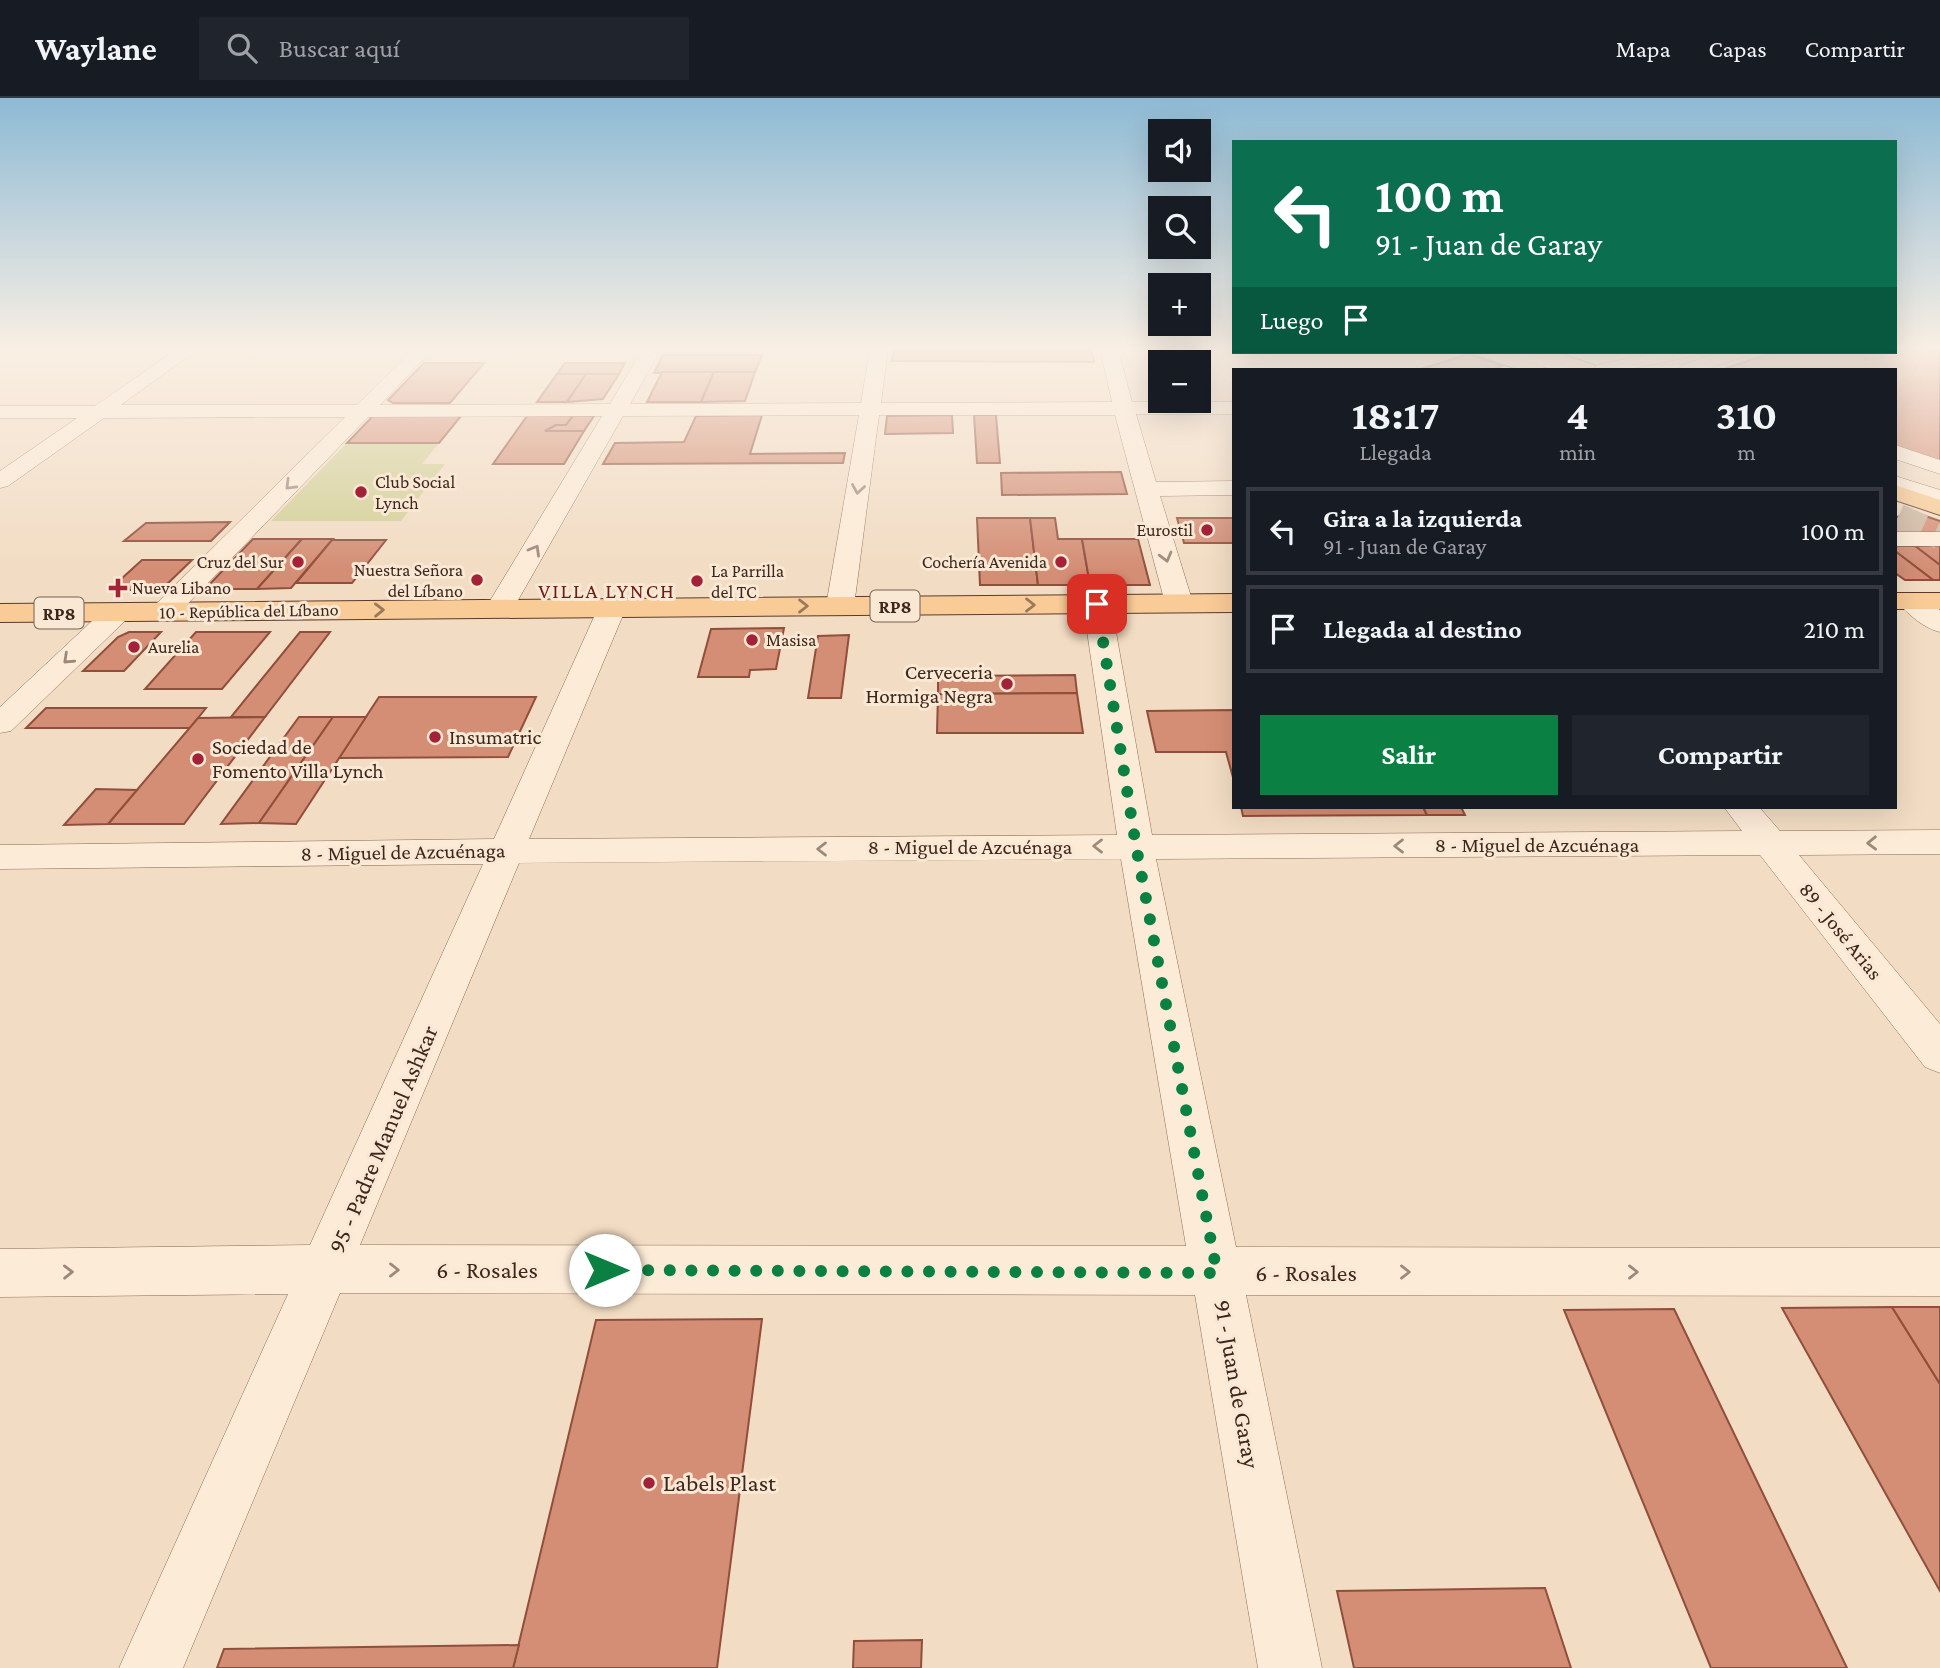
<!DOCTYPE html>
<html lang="es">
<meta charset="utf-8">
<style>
body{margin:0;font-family:"Crimson Pro",serif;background:#20242c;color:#f1f3f6;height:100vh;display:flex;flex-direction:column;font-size:26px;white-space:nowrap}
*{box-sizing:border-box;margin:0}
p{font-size:23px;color:#9ea1a6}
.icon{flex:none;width:38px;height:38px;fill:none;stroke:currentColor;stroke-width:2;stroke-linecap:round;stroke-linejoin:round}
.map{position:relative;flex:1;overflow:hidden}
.side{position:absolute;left:1232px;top:270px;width:665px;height:441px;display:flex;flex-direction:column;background:#171b24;border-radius:0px;box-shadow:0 7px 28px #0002}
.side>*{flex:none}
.guide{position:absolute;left:1232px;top:42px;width:665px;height:214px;border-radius:0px;box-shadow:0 7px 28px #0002;background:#0b6e4f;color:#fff;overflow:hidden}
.buttons{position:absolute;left:1148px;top:21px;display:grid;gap:14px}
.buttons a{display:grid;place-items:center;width:63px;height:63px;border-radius:0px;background:#171b24;box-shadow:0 7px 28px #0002;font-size:35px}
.pin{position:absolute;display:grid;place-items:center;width:60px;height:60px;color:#fff;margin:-30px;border-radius:14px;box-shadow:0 4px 10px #0006}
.me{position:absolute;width:77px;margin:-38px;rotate:90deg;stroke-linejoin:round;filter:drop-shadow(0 0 5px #0008)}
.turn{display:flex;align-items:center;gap:24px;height:147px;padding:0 28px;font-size:32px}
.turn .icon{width:91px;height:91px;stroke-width:2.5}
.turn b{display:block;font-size:49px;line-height:60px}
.then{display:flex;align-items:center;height:66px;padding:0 28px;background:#0003;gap:14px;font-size:26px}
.eta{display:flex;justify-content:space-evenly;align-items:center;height:119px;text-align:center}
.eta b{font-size:42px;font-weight:700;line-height:49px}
.cta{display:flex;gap:14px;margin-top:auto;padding:14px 28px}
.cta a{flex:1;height:80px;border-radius:0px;background:#0b8043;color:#fff;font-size:28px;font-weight:700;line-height:80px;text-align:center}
.cta a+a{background:#20242c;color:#f1f3f6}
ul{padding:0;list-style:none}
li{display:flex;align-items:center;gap:21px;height:88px;margin:0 14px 10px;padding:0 14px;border:4px solid #363941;border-radius:0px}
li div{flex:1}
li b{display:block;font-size:26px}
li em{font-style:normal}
header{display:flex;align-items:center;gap:42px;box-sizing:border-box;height:98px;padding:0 35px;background:#171b24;border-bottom:2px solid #363941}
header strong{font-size:33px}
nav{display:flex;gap:38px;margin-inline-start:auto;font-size:24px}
.search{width:490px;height:63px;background:#20242c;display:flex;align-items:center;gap:18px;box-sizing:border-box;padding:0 24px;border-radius:0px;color:#9ea1a6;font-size:26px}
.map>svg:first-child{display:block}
.green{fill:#d1cf95}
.building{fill:#d48e75;stroke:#904f3b;stroke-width:2}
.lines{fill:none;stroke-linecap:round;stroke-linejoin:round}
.minor-tunnel{stroke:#ceb8a2;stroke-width:27;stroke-dasharray:27 13;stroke-linecap:butt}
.minor-casing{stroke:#8e6c58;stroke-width:1}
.major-casing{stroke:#5c3b2c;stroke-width:2}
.minor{fill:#fcebd7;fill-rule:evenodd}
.major{fill:#f8cb97;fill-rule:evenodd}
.oneway{stroke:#9c897a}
.oneway2{stroke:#9a795a}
.route{stroke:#0b8043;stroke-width:12;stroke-dasharray:0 21.6}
.poi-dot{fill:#a32237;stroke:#f9e8d3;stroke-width:2.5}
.labels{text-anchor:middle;stroke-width:6;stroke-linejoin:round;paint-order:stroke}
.far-poi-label{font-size:18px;fill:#3d271d;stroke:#f9e8d3;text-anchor:start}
.far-street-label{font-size:18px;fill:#3d271d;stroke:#f9e8d3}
.shield{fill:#f9e8d3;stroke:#756154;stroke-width:2}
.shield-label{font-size:19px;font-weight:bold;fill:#3d271d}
.far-quarter-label{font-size:21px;letter-spacing:2px;fill:#6d1d18;stroke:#f9e8d3}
.poi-label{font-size:21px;fill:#3d271d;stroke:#f9e8d3;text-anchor:start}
.street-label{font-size:21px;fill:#3d271d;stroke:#f9e8d3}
.near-street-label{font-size:24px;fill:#3d271d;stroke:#f9e8d3}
.near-poi-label{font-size:24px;fill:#3d271d;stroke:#f9e8d3;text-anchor:start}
</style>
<header>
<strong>Waylane</strong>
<div class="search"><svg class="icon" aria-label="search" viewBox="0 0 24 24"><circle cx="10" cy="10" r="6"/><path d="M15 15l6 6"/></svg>Buscar aquí</div>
<nav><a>Mapa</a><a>Capas</a><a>Compartir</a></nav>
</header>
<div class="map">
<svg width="1940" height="1570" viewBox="0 0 1940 1570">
<rect width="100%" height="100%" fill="#f2dcc3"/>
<!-- green -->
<polygon class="green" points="347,345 439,345 422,366 445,366 401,423 271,423"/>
<!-- building -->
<g class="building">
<polygon points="894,251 1091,251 1094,264 892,263"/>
<polygon points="1895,251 1940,251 1940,365 1895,350 1895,271 1724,271 1774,254 1895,254"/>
<polygon points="1469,256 1502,268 1493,271 1421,271"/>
<polygon points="663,257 762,257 755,274 654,275"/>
<polygon points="424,265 484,265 450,305 393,305 388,302"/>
<polygon points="565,265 625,265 619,276 557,276"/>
<polygon points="662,274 714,274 701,304 647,304"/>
<polygon points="714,274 755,274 745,303 701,304"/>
<polygon points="557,276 586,276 567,304 537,304"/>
<polygon points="586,276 619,276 603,301 567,304"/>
<polygon points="762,317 750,356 845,355 843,365 603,366 615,345 684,344 696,318"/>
<polygon points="952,317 953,335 885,336 887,318"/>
<polygon points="974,317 996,317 1000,365 977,365"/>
<polygon points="373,318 461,318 439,345 347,345"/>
<polygon points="527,318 573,318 566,327 556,327 545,333 584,333 564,366 493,366"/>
<polygon points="573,318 594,318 584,333 545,333 556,327 566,327"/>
<polygon points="1121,374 1127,396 1002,397 1001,375"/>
<polygon points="1911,413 1940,423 1940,439 1916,439 1895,432 1895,420"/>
<polygon points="977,420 1030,420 1038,487 980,487"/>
<polygon points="1030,420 1055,420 1058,441 1082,441 1090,487 1038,487"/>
<polygon points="1177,420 1234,420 1234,445 1184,445"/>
<polygon points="230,424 211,443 124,443 146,425"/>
<polygon points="253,441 302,441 257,491 205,491"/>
<polygon points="302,441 333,441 291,490 257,491"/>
<polygon points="1082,441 1138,441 1150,487 1090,487"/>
<polygon points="332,442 386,442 352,485 296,485"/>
<polygon points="1940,447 1940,467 1915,448"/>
<polygon points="1895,448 1915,448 1940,467 1940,482 1933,482 1895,453"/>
<polygon points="1895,453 1933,482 1905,482 1895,475"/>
<polygon points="142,462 192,462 161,492 109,492"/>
<polygon points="784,530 776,571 750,572 749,579 698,579 711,531"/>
<polygon points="129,534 161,534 124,573 83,573 118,539"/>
<polygon points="196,534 270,534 222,591 145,591"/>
<polygon points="300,534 330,534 265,619 231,619"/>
<polygon points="849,537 841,600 808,600 818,538"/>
<polygon points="1075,577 1077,595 938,596 938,578"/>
<polygon points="1077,595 1083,635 937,635 938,596"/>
<polygon points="379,599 536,599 508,659 339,660"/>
<polygon points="46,610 206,610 190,630 26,630"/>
<polygon points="1234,612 1234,683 1226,654 1156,654 1147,613"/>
<polygon points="265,619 184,726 108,726 198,620"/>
<polygon points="299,619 333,619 259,725 221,726"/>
<polygon points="333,619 366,619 296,726 259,725"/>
<polygon points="96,691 137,692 108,726 64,727"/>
<polygon points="1241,709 1423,709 1427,717 1243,718"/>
<polygon points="1423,709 1461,709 1465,717 1427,717"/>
<polygon points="1892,1209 1940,1286 1940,1493 1782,1210"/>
<polygon points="1892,1209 1940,1209 1940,1286"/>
<polygon points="1674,1211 1847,1570 1711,1570 1564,1212"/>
<polygon points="762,1221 717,1570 513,1570 596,1222"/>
<polygon points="1545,1490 1571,1570 1354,1570 1337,1493"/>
<polygon points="922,1542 921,1570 853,1570 854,1543"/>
<polygon points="519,1547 513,1570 217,1570 224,1551"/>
</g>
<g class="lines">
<!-- minor-tunnel -->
<polyline class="minor-tunnel" points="1898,419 1940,438"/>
<defs>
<g id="minor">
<polygon points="177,251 198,251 121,307 357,307 413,251 433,251 380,307 610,306 643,251 661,251 630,306 861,305 870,251 888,251 881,305 1112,304 1100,251 1118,251 1132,304 1234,304 1234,316 1136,316 1156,384 1234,383 1234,397 1160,398 1193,505 1189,511 1179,513 1169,511 1165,505 1115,317 879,317 854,508 850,514 840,516 830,514 826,508 859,317 623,318 513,511 509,517 499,519 489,517 485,511 602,318 368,319 174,520 164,522 154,520 150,514 154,508 345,319 104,320 8,388 0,390 0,373 77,320 0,320 0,308 95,308"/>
<polygon points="1510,254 1537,254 1577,267 1580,271 1552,271 1512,258"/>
<polygon points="1660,254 1695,254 1693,258 1630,271 1594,271 1597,267"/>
<polygon points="1721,254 1747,254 1745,258 1707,271 1679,271 1682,267"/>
<polygon points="1895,347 1940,362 1940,376 1895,361"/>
<polygon points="1895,378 1940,392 1940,407 1895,393"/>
<rect x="1895" y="434" width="45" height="14"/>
<path d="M1911,495l10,2 19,15v22c-15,-3 -33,-18 -43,-31l4,-6z"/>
<path d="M1097,498l10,2 4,6 41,231 590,-4 -18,-24h35l21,24 160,-1v24l-141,1 141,169v49l-15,-6 -165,-212 -604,4 80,388 704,1v48l-694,-1 76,373h-64l-63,-373 -855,-2 -157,375h-64l169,-374 -288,3v-48l310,-4 173,-381 -483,5v-24l494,-6 104,-231 4,-6 10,-2 10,2 4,6 -97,231 588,-4 -34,-231 4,-6zM1121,761l65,387 -826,-1 159,-382z"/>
<polygon points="118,506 128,508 132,514 128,520 11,633 0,635 0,609 108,508"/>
</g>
<g id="major">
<polygon points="1476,254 1504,254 1542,267 1545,271 1517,271 1479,258"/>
<polygon points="1526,254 1555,254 1594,267 1597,271 1568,271 1529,258"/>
<polygon points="1895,387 1940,402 1940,417 1895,402"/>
<rect x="1895" y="495" width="45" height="16"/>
<polygon points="1234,496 1234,514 0,524 0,506"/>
</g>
</defs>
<!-- minor casing -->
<use href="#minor" class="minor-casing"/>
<!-- major casing -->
<use href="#major" class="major-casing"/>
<!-- minor -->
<use href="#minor" class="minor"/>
<!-- major -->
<use href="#major" class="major"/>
</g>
<!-- one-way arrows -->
<defs><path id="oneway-chevron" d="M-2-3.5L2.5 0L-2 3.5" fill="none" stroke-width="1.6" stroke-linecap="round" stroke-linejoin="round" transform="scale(1.75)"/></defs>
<g class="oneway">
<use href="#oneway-chevron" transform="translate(290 387) rotate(135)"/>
<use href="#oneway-chevron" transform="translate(858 391) rotate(99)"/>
<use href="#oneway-chevron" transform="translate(535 452) rotate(-60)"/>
<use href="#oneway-chevron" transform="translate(1166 459) rotate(75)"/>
<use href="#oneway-chevron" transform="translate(68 561) rotate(137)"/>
<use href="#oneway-chevron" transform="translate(1872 745) rotate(179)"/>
<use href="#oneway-chevron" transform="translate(1098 748) rotate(180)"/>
<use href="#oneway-chevron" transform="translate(1399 748) rotate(180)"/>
<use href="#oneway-chevron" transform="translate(822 751) rotate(180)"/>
<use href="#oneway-chevron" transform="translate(394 1172)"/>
<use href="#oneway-chevron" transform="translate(68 1174) rotate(-1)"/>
<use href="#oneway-chevron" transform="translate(1405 1174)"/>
<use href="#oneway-chevron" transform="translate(1633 1174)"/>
</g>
<g class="oneway2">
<use href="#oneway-chevron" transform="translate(1030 507)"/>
<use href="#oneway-chevron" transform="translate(803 508)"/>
<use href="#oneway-chevron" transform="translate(379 512) rotate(-1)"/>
</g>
<!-- sky -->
<linearGradient id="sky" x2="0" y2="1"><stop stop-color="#8dbad4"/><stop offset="0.53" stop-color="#f9efe4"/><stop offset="1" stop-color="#f9efe4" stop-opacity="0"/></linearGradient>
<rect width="1940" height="471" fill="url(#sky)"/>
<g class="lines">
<!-- route -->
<polyline class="route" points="605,1172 1217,1175 1136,748 1097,506"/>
</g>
<!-- markers -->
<g class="poi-dot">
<circle cx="361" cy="394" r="7"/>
<circle cx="1207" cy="432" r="7"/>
<circle cx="298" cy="464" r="7"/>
<circle cx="1061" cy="464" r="7"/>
<circle cx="477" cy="482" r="7"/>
<circle cx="697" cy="483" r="7"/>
<path d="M114.5 479.5h7v7h7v7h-7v7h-7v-7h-7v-7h7z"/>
<circle cx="752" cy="542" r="7"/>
<circle cx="134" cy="549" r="7"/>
<circle cx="1007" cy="586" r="7"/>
<circle cx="435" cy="639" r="7"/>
<circle cx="198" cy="661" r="7"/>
<circle cx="649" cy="1385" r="7"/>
</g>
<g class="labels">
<!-- far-poi labels -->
<g class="far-poi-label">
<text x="375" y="390">Club Social<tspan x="375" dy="21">Lynch</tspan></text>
<text x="1193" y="438" text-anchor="end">Eurostil</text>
<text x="284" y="470" text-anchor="end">Cruz del Sur</text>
<text x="1047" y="470" text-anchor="end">Cochería Avenida</text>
<text x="463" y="478" text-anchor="end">Nuestra Señora<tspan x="463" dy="21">del Líbano</tspan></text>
<text x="711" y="479">La Parrilla<tspan x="711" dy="21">del TC</tspan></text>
<text x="132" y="496">Nueva Libano</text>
<text x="766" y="548">Masisa</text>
<text x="148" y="555">Aurelia</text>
</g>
<!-- far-street labels -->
<g class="far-street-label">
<text transform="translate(249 513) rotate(-1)" y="6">10 - República del Líbano</text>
</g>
<!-- shield labels -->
<g class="shield">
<rect x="870.5" y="492.5" width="49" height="31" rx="5"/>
<rect x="34.5" y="499.5" width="49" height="31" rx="5"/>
</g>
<g class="shield-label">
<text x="895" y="515">RP8</text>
<text x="59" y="522">RP8</text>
</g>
<!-- far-quarter labels -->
<g class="far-quarter-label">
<text x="607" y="500">VILLA LYNCH</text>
</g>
<!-- poi labels -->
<g class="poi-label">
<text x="993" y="581" text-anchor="end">Cerveceria<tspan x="993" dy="24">Hormiga Negra</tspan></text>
<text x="449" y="646">Insumatric</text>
<text x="212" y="656">Sociedad de<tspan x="212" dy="24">Fomento Villa Lynch</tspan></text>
</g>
<!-- street labels -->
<g class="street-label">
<text x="1537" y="754">8 - Miguel de Azcuénaga</text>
<text x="970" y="756">8 - Miguel de Azcuénaga</text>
<text transform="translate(403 754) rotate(-1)" y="7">8 - Miguel de Azcuénaga</text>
<text transform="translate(1841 833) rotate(51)" y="7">89 - José Arias</text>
</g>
<!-- near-street labels -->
<g class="near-street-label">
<text transform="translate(383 1041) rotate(-67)" y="8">95 - Padre Manuel Ashkar</text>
<text x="487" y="1180">6 - Rosales</text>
<text x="1306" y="1183">6 - Rosales</text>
<text transform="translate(1237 1286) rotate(80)" y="8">91 - Juan de Garay</text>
</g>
<!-- near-poi labels -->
<g class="near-poi-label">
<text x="663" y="1393">Labels Plast</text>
</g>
</g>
</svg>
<div class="buttons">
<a><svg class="icon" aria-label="sound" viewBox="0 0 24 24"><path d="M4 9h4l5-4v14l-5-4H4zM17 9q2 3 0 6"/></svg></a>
<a><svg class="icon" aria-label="search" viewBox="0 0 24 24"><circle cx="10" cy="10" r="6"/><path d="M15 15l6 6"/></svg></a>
<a>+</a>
<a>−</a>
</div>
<div class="pin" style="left:1097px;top:506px;background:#d93025"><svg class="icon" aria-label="arrive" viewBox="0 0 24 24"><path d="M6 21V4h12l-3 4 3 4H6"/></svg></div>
<svg class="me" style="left:605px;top:1172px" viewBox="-20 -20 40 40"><circle r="19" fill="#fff"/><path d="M0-13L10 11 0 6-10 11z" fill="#0b8043"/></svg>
<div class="guide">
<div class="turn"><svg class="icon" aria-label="left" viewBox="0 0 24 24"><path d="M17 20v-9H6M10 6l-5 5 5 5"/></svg><div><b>100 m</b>91 - Juan de Garay</div></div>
<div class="then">Luego<svg class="icon" aria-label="arrive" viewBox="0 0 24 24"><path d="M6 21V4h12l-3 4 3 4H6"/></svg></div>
</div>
<section class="side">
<div class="eta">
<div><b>18:17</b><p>Llegada</p></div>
<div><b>4</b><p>min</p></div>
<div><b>310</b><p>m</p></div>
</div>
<ul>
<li><svg class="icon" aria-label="left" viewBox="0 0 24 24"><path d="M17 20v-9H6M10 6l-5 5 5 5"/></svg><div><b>Gira a la izquierda</b><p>91 - Juan de Garay</p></div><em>100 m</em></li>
<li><svg class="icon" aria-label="arrive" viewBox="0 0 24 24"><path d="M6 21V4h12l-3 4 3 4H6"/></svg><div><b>Llegada al destino</b></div><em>210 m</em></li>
</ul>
<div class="cta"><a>Salir</a><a>Compartir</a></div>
</section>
</div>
